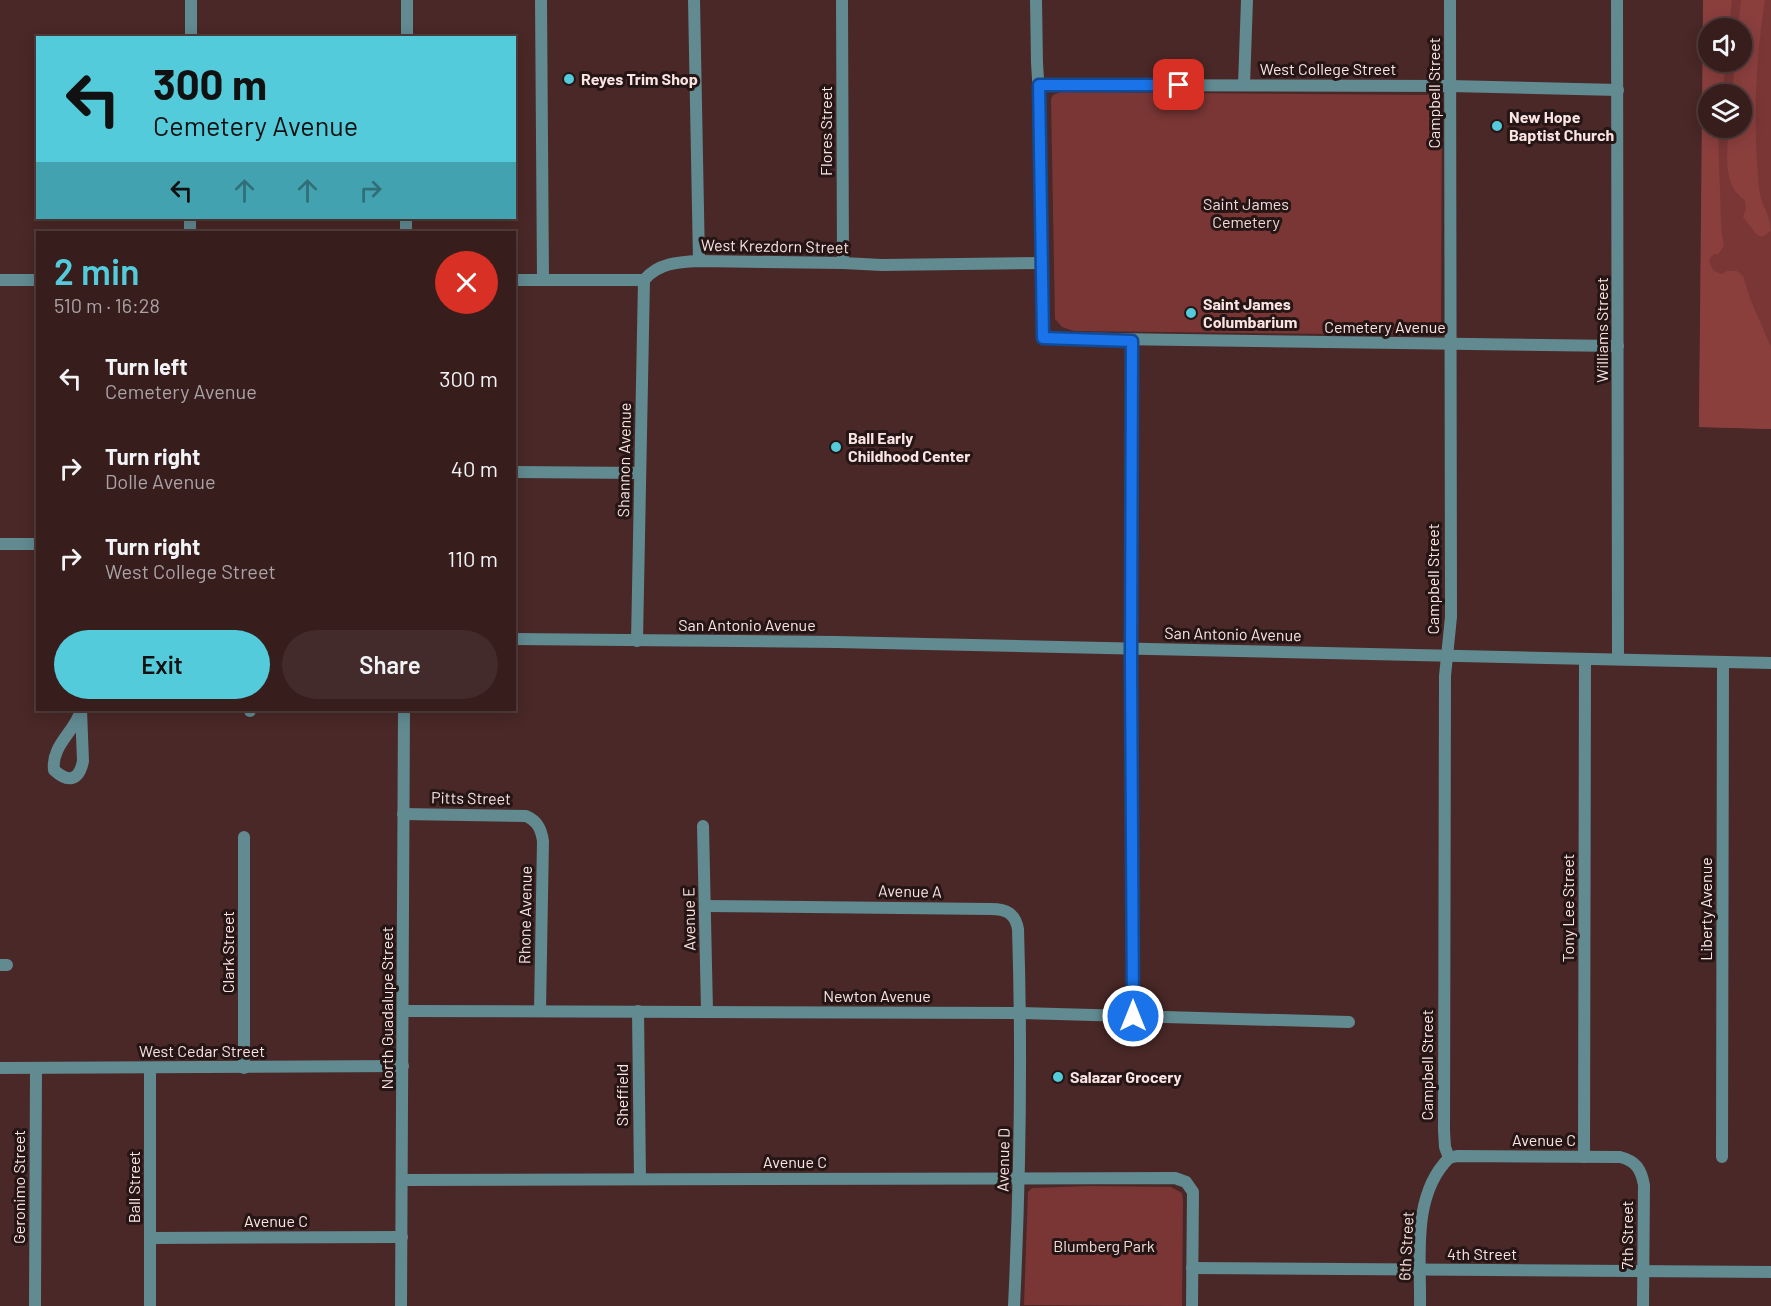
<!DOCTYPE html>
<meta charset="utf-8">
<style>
body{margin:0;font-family:Barlow,sans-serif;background:#422b2a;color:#f1f3f6;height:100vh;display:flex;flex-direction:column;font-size:22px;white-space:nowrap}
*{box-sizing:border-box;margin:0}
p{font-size:20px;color:#aaa2a4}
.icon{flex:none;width:33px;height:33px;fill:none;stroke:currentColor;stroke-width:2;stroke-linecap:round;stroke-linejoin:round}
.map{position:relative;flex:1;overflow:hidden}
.details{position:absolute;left:36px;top:231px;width:480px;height:480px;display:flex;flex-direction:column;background:#371e1d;border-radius:0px;box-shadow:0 3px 15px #0003,0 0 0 2px #513c3b}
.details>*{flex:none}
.top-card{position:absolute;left:36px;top:36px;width:480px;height:183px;border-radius:0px;box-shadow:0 3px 15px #0003,0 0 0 2px #513c3b;background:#53cbdb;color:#111;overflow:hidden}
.fabs{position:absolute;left:1698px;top:18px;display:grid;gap:12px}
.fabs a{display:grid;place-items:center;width:54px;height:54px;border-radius:50%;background:#371e1d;box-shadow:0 3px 15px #0003,0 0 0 2px #513c3b;font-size:30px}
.pin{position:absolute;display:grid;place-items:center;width:51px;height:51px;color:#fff;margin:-26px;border-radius:12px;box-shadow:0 3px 9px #0006}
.me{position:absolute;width:66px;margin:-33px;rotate:0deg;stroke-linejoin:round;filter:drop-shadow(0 0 4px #0008)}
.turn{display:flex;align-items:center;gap:21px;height:126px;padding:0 18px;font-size:27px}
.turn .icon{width:78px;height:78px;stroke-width:2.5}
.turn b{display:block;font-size:42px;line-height:51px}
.lanes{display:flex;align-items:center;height:57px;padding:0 18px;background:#0003;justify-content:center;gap:30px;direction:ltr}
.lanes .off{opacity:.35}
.round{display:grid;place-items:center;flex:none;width:63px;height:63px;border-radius:32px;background:#422b2a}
.overview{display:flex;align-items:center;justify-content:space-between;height:102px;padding:0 18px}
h1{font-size:36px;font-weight:600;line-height:45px;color:#53cbdb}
.primary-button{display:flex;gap:12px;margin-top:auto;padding:12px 18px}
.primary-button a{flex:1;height:69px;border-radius:36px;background:#53cbdb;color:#111;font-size:24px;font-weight:600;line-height:69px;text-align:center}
.primary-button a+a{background:#422b2a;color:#f1f3f6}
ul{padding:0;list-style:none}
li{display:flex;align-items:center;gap:18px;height:90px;padding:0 18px}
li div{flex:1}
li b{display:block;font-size:22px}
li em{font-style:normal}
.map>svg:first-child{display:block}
.green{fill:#793635;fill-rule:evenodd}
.forest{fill:#8a3f3d}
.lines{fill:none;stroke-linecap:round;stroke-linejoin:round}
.minor{stroke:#618a91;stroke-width:12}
.tertiary{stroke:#618a91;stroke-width:12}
.route-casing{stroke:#114b97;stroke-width:15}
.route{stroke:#1a73e8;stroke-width:10}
.poi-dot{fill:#53cbdb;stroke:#251615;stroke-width:2}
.labels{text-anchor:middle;stroke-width:6;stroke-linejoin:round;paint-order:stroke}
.street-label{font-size:16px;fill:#fae4e2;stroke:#251615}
.poi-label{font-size:16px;font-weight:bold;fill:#fae4e2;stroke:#251615;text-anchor:start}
.park-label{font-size:16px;fill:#f1dad8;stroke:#251615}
</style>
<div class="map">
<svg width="1771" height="1306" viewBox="0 0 1771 1306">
<rect width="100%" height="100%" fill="#492827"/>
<!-- green -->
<g class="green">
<path d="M1704,0h67v429l-72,-2zM1708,28h34v34h-34zM1708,94h34v34h-34z"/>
<path d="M1061,92l370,3 7,2 4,7 -1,222c-3,6 -6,9 -12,9l-355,-4 -12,-4 -7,-8 -4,-220 2,-4z"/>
<polygon points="1089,1186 1171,1187 1182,1193 1183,1200 1182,1306 1024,1305 1028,1192 1032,1188"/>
</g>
<!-- forest -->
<g class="forest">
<path d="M1703,0h29l-3,28h-21v34h18l-4,32h-14v34h11c-1,20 0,40 1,61 1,20 0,37 4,57l-6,8h-4l-5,5c2,9 4,13 13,15l5,-3h10l6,5 8,25 20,46v82l-72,-2z"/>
<path d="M1741,0h24c-10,62 -12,126 -6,188 1,16 12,27 12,43l-9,6 -5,-2 -14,-18 3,-8 -1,-9c-23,-13 -18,-50 -16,-72h13v-34h-10l3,-32h7v-34h-4z"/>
</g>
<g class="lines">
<!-- minor -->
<g class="minor">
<polyline points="541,0 543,280"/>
<polyline points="694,0 699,261"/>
<polyline points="842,0 843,263"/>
<polyline points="1036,0 1037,63 1040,111 1043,338 1618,346"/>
<polyline points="1617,0 1618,659"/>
<polyline points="191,38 191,0"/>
<polyline points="1039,85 1450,86 1618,90"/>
<polyline points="1244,85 1247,0"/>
<polyline points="190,232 190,218"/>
<polyline points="0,280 38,280"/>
<path d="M514,280h130c14,-17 34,-18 55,-19l144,2 39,2 159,-2"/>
<polyline points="1132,341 1131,664 1133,1016"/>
<polyline points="514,472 640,473"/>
<polyline points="0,544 38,544"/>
<polyline points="514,639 836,642 1771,663"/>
<polyline points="637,641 644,280"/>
<path d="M81,710c-6,22 -30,35 -27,60 14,13 25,11 29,-9l-2,-51"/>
<polyline points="250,711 250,710"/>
<path d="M403,814l123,2c11,5 15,12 17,25l-3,169"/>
<polyline points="703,826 707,1011"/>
<polyline points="244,837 244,1068"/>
<path d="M706,906l285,3c15,0 24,4 27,20 4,126 2,251 -4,377"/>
<polyline points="0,965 7,965"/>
<polyline points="403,1011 1021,1013 1349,1022"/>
<polyline points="638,1011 640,1179"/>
<polyline points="0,1068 403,1066"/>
<polyline points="1584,1157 1585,659"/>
<polyline points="1722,1157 1723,662"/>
<polyline points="1449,1158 1445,1147 1444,1131 1445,676 1451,617 1450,0"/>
<path d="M1449,1158l8,-2 163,1c16,4 21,12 24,28l-1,121"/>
<polyline points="402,1180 1175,1178 1186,1182 1193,1192 1192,1306"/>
<polyline points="151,1238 402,1237"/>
<polyline points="1192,1268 1771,1272"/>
<polyline points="35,1306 36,1068"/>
<polyline points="150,1306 150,1068"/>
<path d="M1420,1306c1,-48 -9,-110 29,-148"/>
</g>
<!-- tertiary -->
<g class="tertiary">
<polyline points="407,38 407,0"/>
<polyline points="406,218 406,232"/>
<polyline points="401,1306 404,710"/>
</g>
</g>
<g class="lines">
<defs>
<polyline id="route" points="1133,1016 1131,664 1132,341 1043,338 1039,85 1179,85"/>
</defs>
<!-- route casing -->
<use href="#route" class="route-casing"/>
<!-- route -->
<use href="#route" class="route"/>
</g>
<!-- markers -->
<g class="poi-dot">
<circle cx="569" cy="79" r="6"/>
<circle cx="1497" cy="126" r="6"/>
<circle cx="1191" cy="313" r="6"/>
<circle cx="836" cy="447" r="6"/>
<circle cx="1058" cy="1077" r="6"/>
</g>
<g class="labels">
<!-- street labels -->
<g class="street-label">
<text x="1328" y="75">West College Street</text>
<text transform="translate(1434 93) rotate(-90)" y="6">Campbell Street</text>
<text transform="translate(826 131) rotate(-90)" y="6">Flores Street</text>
<text transform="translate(775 246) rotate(1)" y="6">West Krezdorn Street</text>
<text x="1385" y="333">Cemetery Avenue</text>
<text transform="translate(1602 330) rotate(-90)" y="6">Williams Street</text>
<text transform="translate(624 460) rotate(-89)" y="6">Shannon Avenue</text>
<text transform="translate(1433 579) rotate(-90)" y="6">Campbell Street</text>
<text x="747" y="631">San Antonio Avenue</text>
<text transform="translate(1233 634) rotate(1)" y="6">San Antonio Avenue</text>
<text transform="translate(471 798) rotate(1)" y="6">Pitts Street</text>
<text transform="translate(910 891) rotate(1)" y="6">Avenue A</text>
<text transform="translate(1568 908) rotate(-90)" y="6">Tony Lee Street</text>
<text transform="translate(1706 909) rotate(-90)" y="6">Liberty Avenue</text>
<text transform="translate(525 915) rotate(-89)" y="6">Rhone Avenue</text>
<text transform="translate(689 919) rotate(-91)" y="6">Avenue E</text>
<text transform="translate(228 952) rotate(-90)" y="6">Clark Street</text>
<text x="877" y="1002">Newton Avenue</text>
<text transform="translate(387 1008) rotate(-90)" y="6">North Guadalupe Street</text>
<text x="202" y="1057">West Cedar Street</text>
<text transform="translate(1427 1065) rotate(-90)" y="6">Campbell Street</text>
<text transform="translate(622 1095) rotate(-90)" y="6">Sheffield</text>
<text x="1544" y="1146">Avenue C</text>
<text transform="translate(1003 1160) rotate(-89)" y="6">Avenue D</text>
<text x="795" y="1168">Avenue C</text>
<text transform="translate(19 1187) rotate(-90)" y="6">Geronimo Street</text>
<text transform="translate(134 1187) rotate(-90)" y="6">Ball Street</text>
<text x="276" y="1227">Avenue C</text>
<text transform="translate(1627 1235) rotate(-90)" y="6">7th Street</text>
<text transform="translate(1406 1246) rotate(-87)" y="6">6th Street</text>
<text x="1482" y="1260">4th Street</text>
</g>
<!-- poi labels -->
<g class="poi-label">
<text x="581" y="85">Reyes Trim Shop</text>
<text x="1509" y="123">New Hope<tspan x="1509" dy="18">Baptist Church</tspan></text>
<text x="1203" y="310">Saint James<tspan x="1203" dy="18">Columbarium</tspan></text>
<text x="848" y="444">Ball Early<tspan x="848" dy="18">Childhood Center</tspan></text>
<text x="1070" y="1083">Salazar Grocery</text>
</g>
<!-- park labels -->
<g class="park-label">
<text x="1246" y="210">Saint James<tspan x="1246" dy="18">Cemetery</tspan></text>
<text x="1104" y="1252">Blumberg Park</text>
</g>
</g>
</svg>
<div class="fabs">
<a><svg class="icon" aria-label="sound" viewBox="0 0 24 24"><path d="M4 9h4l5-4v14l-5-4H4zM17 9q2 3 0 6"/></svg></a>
<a><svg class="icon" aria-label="layers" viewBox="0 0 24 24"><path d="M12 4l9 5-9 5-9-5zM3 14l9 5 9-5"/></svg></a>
</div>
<div class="pin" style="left:1179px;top:85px;background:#d93025"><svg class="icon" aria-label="arrive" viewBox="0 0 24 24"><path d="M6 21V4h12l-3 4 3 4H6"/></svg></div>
<svg class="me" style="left:1133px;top:1016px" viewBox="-20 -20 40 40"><circle r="17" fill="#1a73e8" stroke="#fff" stroke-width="3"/><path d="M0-11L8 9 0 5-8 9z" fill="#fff"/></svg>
<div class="top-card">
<div class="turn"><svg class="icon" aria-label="left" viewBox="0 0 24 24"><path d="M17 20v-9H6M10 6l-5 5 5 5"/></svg><div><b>300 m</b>Cemetery Avenue</div></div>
<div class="lanes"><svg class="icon" aria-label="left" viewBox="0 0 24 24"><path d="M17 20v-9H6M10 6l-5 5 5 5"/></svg><svg class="icon off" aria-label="ahead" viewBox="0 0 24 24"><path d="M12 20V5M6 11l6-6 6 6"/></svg><svg class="icon off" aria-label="ahead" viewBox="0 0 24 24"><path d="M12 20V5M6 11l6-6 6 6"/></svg><svg class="icon off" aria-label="right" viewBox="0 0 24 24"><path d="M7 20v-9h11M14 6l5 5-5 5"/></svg></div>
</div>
<section class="details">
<div class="overview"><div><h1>2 min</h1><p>510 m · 16:28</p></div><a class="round" style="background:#d93025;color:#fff"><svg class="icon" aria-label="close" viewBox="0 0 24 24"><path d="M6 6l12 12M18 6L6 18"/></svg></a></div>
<ul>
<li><svg class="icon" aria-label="left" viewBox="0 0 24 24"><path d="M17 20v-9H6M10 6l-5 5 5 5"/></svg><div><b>Turn left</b><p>Cemetery Avenue</p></div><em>300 m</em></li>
<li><svg class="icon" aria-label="right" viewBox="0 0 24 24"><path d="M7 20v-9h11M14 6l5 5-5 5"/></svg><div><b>Turn right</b><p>Dolle Avenue</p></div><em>40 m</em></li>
<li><svg class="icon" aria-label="right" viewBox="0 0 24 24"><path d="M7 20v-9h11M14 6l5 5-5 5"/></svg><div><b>Turn right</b><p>West College Street</p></div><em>110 m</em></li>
</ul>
<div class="primary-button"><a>Exit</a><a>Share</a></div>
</section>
</div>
